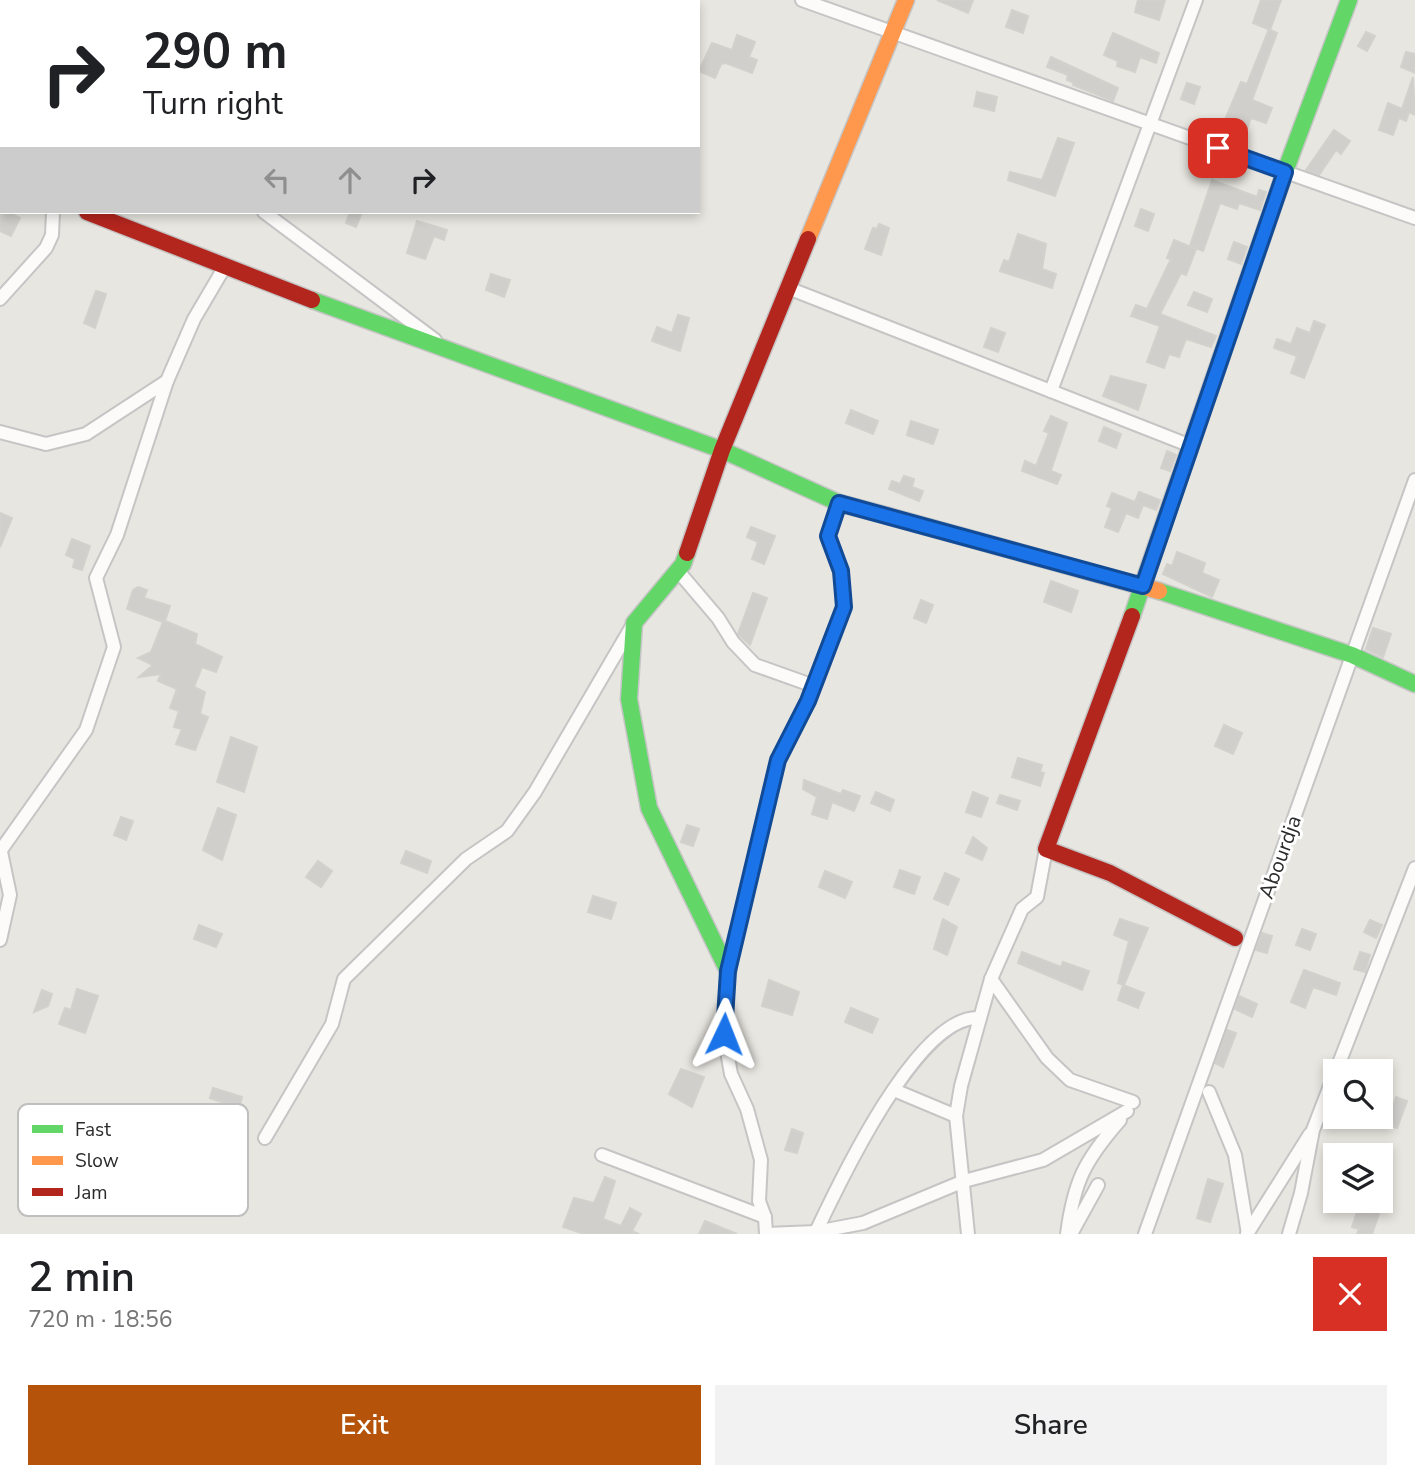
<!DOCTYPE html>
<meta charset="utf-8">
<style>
body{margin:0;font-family:"Nunito Sans",sans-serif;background:#f2f2f2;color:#202124;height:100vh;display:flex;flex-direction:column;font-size:26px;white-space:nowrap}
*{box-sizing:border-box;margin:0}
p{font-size:23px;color:#757577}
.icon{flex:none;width:38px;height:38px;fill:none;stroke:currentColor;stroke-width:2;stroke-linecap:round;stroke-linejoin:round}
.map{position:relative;height:1234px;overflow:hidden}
.panel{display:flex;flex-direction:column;background:#fff;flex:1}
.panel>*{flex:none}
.guide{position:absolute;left:0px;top:0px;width:700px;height:214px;box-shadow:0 4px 10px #0003;background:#fff;color:#202124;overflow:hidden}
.controls{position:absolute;left:1323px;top:1059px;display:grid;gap:14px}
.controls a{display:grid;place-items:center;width:70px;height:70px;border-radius:0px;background:#fff;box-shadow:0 4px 10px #0003;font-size:35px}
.pin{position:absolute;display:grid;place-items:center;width:60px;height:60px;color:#fff;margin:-30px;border-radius:14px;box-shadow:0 4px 10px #0006}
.me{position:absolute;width:77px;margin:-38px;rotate:2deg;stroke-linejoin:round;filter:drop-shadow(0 0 5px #0008)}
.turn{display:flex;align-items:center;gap:24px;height:147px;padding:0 28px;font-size:32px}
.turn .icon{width:91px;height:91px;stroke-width:2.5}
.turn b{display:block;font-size:49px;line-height:60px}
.lanes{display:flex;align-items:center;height:66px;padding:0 28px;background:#0003;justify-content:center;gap:35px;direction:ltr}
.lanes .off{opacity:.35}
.round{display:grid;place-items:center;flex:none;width:74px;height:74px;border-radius:0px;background:#f2f2f2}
.overview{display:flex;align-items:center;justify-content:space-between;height:119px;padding:0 28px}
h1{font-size:42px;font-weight:600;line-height:52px}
.cta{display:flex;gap:14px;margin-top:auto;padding:14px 28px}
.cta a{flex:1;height:80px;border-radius:0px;background:#b45309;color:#fff;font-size:28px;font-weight:600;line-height:80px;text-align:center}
.cta a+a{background:#f2f2f2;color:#202124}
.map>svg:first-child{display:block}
.building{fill:#d1cfcb;stroke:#d3d1cc;stroke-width:2}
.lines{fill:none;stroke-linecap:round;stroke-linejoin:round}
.street-casing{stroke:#c5c5c5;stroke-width:16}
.fast-casing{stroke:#c5c5c5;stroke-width:19}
.slow-casing{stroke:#c5c5c5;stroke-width:19}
.jam-casing{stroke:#c5c5c5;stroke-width:19}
.street{stroke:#fcfbfa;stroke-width:12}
.fast{stroke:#63d668;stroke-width:16}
.slow{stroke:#ff974d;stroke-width:16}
.jam{stroke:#b3261e;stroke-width:16}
.route-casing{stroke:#114b97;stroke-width:18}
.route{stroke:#1a73e8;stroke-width:12}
.labels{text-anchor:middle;stroke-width:6;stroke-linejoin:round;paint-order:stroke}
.street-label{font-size:21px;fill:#2a2a2a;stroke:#fff}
.key{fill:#fff;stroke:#bfbfbf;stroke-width:2}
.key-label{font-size:19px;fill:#2a2a2a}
</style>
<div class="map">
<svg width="1415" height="1234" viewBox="0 0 1415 1234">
<rect width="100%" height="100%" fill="#e8e6e0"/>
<!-- building -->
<g class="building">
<polygon points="937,0 973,0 968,13"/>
<polygon points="1138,0 1165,0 1159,20 1135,12"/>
<polygon points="1261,0 1281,0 1270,30 1253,23"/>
<polygon points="1012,10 1028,16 1023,33 1006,27"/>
<polygon points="1269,29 1277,33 1252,100 1272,108 1266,123 1251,118 1245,134 1232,129 1229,138 1219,134 1241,82 1247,84"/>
<polygon points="1366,32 1375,36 1367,51 1358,46"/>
<polygon points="1113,33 1159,53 1156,63 1140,57 1135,72 1117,66 1118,61 1104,55"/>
<polygon points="737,35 755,42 749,57 757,60 752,73 726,63 721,64 715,78 699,71 712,43 732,50"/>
<polygon points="1406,52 1415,54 1415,73 1401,67"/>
<polygon points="1051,57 1118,88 1113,101 1073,85 1074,83 1067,80 1068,75 1047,67"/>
<polygon points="1413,77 1415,115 1409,112 1406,121 1399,118 1393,135 1379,130 1388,103 1402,109"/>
<polygon points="1187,83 1200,87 1194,104 1181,99"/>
<polygon points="977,92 997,97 994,111 974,106"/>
<polygon points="1334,130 1350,141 1341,154 1336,150 1319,175 1306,170"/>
<polygon points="1058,138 1074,143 1055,196 1008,180 1010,172 1042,180"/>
<polygon points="1212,180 1257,197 1259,190 1266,192 1260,210 1239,203 1237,209 1220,203 1203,251 1190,246"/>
<polygon points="0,208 20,218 11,236 0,231"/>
<polygon points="1141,209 1154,214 1148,231 1135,226"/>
<polygon points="350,212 362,212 356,227 346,223"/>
<polygon points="417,221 447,230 444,240 434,236 425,259 407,253"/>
<polygon points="879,224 889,228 881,255 865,249 873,228 877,229"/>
<polygon points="1018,234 1046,244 1042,269 1056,274 1052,288 1000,271 1004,260 1009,262"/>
<polygon points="1174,240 1196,249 1186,275 1181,273 1160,314 1216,336 1211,347 1186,339 1179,357 1169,354 1164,368 1147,362 1160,326 1131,316 1136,305 1147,309 1171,259 1167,258"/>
<polygon points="1234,242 1247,247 1241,264 1228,259"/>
<polygon points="491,274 510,280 504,297 486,290"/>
<polygon points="96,291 106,294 95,328 84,323"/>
<polygon points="1194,292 1212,299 1207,312 1188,305"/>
<polygon points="678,315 689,318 680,351 652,341 657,327 672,333"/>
<polygon points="1314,321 1325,325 1304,378 1291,373 1297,356 1274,348 1277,339 1291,344 1297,328 1310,333"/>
<polygon points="991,328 1005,333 998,352 984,347"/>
<polygon points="1111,376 1146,385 1138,410 1103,396"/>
<polygon points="851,410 878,421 873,434 846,423"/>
<polygon points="1051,416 1067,423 1051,470 1046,469 1061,475 1057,484 1022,471 1025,461 1036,466 1049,433 1044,431"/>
<polygon points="911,421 938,430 933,444 907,435"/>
<polygon points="1104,427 1121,434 1116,448 1099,441"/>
<polygon points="1167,451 1176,455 1170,471 1161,468"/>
<polygon points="904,476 914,479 912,487 923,491 919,501 889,489 892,481 900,484"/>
<polygon points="1139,492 1160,500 1156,510 1135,502"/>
<polygon points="1112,493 1143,505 1138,518 1126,513 1118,532 1105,527 1112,508 1107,506"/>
<polygon points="0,513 12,518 0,547"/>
<polygon points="751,527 775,536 764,564 752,559 758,542 747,537"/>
<polygon points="72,539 90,546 82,570 73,567 75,559 66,555"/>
<polygon points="1177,552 1205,563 1202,573 1219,580 1212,597 1163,574 1167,564 1172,566"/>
<polygon points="1051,581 1078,591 1071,612 1044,602"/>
<polygon points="138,587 147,590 144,598 170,606 165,621 197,634 195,644 222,657 216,672 202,667 194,687 205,692 200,714 208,717 195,750 176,744 182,729 174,727 179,711 170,708 177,689 158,681 161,674 139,677 153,665 138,658 151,652 163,622 127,609 133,590"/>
<polygon points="753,593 767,598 750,645 738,634"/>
<polygon points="921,600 933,605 926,623 914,618"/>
<polygon points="1373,628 1391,634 1383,657 1366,649"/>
<polygon points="1224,725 1242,733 1233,754 1215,746"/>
<polygon points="231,737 257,747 244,792 217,782"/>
<polygon points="1018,758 1042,765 1040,772 1044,773 1040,786 1012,777"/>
<polygon points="804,780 841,794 843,790 860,796 854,811 832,802 827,819 812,814 817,797 803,789"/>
<polygon points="876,792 894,800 890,811 871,803"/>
<polygon points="973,792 988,798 981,817 966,812"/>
<polygon points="1000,795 1020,801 1017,810 997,803"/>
<polygon points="218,808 236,815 222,860 203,850"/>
<polygon points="121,817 133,821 126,840 114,835"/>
<polygon points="687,825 699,829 693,846 681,842"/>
<polygon points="973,837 987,848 982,860 966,853"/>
<polygon points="406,851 431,861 427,873 401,863"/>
<polygon points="318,861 332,871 321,887 306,877"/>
<polygon points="900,870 920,877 914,894 894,887"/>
<polygon points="825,871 852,882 845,898 819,887"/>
<polygon points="945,873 959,879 948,905 934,899"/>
<polygon points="593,896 616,903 611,919 588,912"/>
<polygon points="943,919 957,927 947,955 934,949"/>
<polygon points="1120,919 1148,928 1124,985 1118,983 1129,941 1114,935"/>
<polygon points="1370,920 1382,925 1376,938 1364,932"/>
<polygon points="199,925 222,934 216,947 194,939"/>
<polygon points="1302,929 1316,934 1310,950 1296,945"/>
<polygon points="1262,933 1272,936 1267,953 1256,950"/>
<polygon points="1022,952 1061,967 1063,962 1089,971 1082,990 1018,963"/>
<polygon points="1360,952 1370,955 1365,972 1354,969"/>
<polygon points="1304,970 1340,983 1336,995 1313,987 1305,1008 1291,1002"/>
<polygon points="769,980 799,992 792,1015 762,1006"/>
<polygon points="1123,985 1144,993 1138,1008 1118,1000"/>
<polygon points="77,989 98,996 85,1033 59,1024 65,1008 71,1010"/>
<polygon points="42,990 52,994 48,1006 34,1012"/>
<polygon points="1239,996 1257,1004 1252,1017 1235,1009"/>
<polygon points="851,1008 878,1019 872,1033 845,1022"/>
<polygon points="1227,1030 1236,1033 1223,1067 1215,1063"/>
<polygon points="681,1069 704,1077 692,1107 669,1094"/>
<polygon points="213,1088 242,1097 239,1108 210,1098"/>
<polygon points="1396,1097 1407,1101 1397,1128 1379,1122 1383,1110 1391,1112"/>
<polygon points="792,1129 803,1133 797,1153 785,1150"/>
<polygon points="1334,1170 1335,1170 1335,1200 1324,1196"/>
<polygon points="605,1177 615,1181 603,1219 621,1226 630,1208 641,1214 632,1231 639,1234 584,1234 563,1227 574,1198 594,1203"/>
<polygon points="1208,1179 1223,1184 1210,1222 1197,1218"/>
<polygon points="1340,1200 1372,1200 1368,1210 1379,1214 1372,1234 1357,1234 1359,1229 1352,1227 1358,1209"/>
<polygon points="705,1221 737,1234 699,1234"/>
</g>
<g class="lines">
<defs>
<g id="street">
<polyline points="802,0 1415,218"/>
<polyline points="359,2 360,0"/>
<polyline points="498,2 498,0"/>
<polyline points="0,24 2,25"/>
<polyline points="0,175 2,176"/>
<polyline points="264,212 435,340"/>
<polyline points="788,288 1191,446"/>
<polyline points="0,299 46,248 52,235 53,212"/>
<polyline points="1051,391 1196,0"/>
<polyline points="0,432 46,444 86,434 167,381 194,319 224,268"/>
<polyline points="678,571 718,618 733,642 755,665 814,686"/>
<polyline points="0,847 10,895 0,940"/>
<polyline points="1,850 86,730 114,647 96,578 117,535 167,381"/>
<polyline points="991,979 1047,1058 1070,1080 1133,1102"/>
<polyline points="1336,1071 1415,868"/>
<polyline points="894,1090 956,1116"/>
<polyline points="1209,1092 1235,1155 1248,1234"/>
<polyline points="265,1138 332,1024 344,979 466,859 507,831 535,792 632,626"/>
<polyline points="602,1155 765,1217"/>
<polyline points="766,1234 765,1217 759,1201 761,1160 747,1109 731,1074 724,1034 728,971 778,760 809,701 844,607 841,571 828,536 839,503"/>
<polyline points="766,1234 816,1232 863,1223 964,1181 1043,1160 1127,1111"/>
<path d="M815,1234c23,-49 103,-220 164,-216"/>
<polyline points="968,1234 956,1116 961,1086 991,979 1022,909 1037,897 1046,849"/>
<path d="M1067,1234c7,-53 18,-74 53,-114"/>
<polyline points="1071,1234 1098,1185"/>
<polyline points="1145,1234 1415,480"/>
<polyline points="1247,1234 1310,1134"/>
<polyline points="1289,1234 1301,1193 1313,1130 1335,1073"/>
</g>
<g id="fast">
<polyline points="312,300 722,450 839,503 888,516"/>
<polyline points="687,553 683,564 634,623 629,699 649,808 728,971"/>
<polyline points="1159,591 1352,655 1415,684"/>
<polyline points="1132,616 1286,169 1349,0"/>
</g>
<g id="slow">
<polyline points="808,239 906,0"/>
<polyline points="888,516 1159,591"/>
</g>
<g id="jam">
<polyline points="87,212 312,300"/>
<polyline points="687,553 722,450 808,239"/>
<polyline points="1132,616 1046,849 1110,873 1235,938"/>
</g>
</defs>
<!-- street casing -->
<use href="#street" class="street-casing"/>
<!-- fast casing -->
<use href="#fast" class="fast-casing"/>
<!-- slow casing -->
<use href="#slow" class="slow-casing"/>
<!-- jam casing -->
<use href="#jam" class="jam-casing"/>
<!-- street -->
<use href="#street" class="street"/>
<!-- fast -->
<use href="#fast" class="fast"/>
<!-- slow -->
<use href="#slow" class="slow"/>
<!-- jam -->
<use href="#jam" class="jam"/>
</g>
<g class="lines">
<defs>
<polyline id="route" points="724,1034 728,971 778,760 808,701 844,607 841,571 828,536 839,503 1143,586 1285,172 1218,148"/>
</defs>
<!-- route casing -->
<use href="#route" class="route-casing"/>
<!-- route -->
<use href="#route" class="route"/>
</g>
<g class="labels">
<!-- street labels -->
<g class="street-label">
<text transform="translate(1280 857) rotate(-70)" y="7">Abourdja</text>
</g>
</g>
<!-- legend -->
<rect x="18" y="1104" width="230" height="112" rx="10" class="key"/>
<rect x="32" y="1125" width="31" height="8" fill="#63d668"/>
<rect x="32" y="1156" width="31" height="9" fill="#ff974d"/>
<rect x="32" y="1188" width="31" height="8" fill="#b3261e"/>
<g class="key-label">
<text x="75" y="1136">Fast</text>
<text x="75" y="1167">Slow</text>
<text x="75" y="1199">Jam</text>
</g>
</svg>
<div class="controls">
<a><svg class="icon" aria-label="search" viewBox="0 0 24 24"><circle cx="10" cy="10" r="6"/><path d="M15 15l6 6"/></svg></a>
<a><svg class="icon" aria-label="layers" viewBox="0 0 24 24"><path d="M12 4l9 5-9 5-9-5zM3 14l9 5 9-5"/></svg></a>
</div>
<div class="pin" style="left:1218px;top:148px;background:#d93025"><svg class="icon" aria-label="arrive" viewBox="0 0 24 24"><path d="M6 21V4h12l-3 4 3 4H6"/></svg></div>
<svg class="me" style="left:724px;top:1034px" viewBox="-20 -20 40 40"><path d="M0-17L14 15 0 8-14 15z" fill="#1a73e8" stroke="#fff" stroke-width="4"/></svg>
<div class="guide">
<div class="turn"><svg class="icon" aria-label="right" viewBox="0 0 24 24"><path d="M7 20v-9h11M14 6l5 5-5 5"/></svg><div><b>290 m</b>Turn right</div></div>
<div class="lanes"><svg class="icon off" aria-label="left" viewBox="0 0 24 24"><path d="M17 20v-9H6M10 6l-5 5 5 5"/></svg><svg class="icon off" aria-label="ahead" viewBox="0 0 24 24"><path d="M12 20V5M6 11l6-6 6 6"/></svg><svg class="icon" aria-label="right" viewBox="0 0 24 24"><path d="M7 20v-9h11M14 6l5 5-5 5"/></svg></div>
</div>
</div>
<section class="panel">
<div class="overview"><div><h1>2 min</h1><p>720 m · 18:56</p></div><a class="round" style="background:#d93025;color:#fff"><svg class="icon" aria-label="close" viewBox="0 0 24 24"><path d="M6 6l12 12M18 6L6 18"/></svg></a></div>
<div class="cta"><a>Exit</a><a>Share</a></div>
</section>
